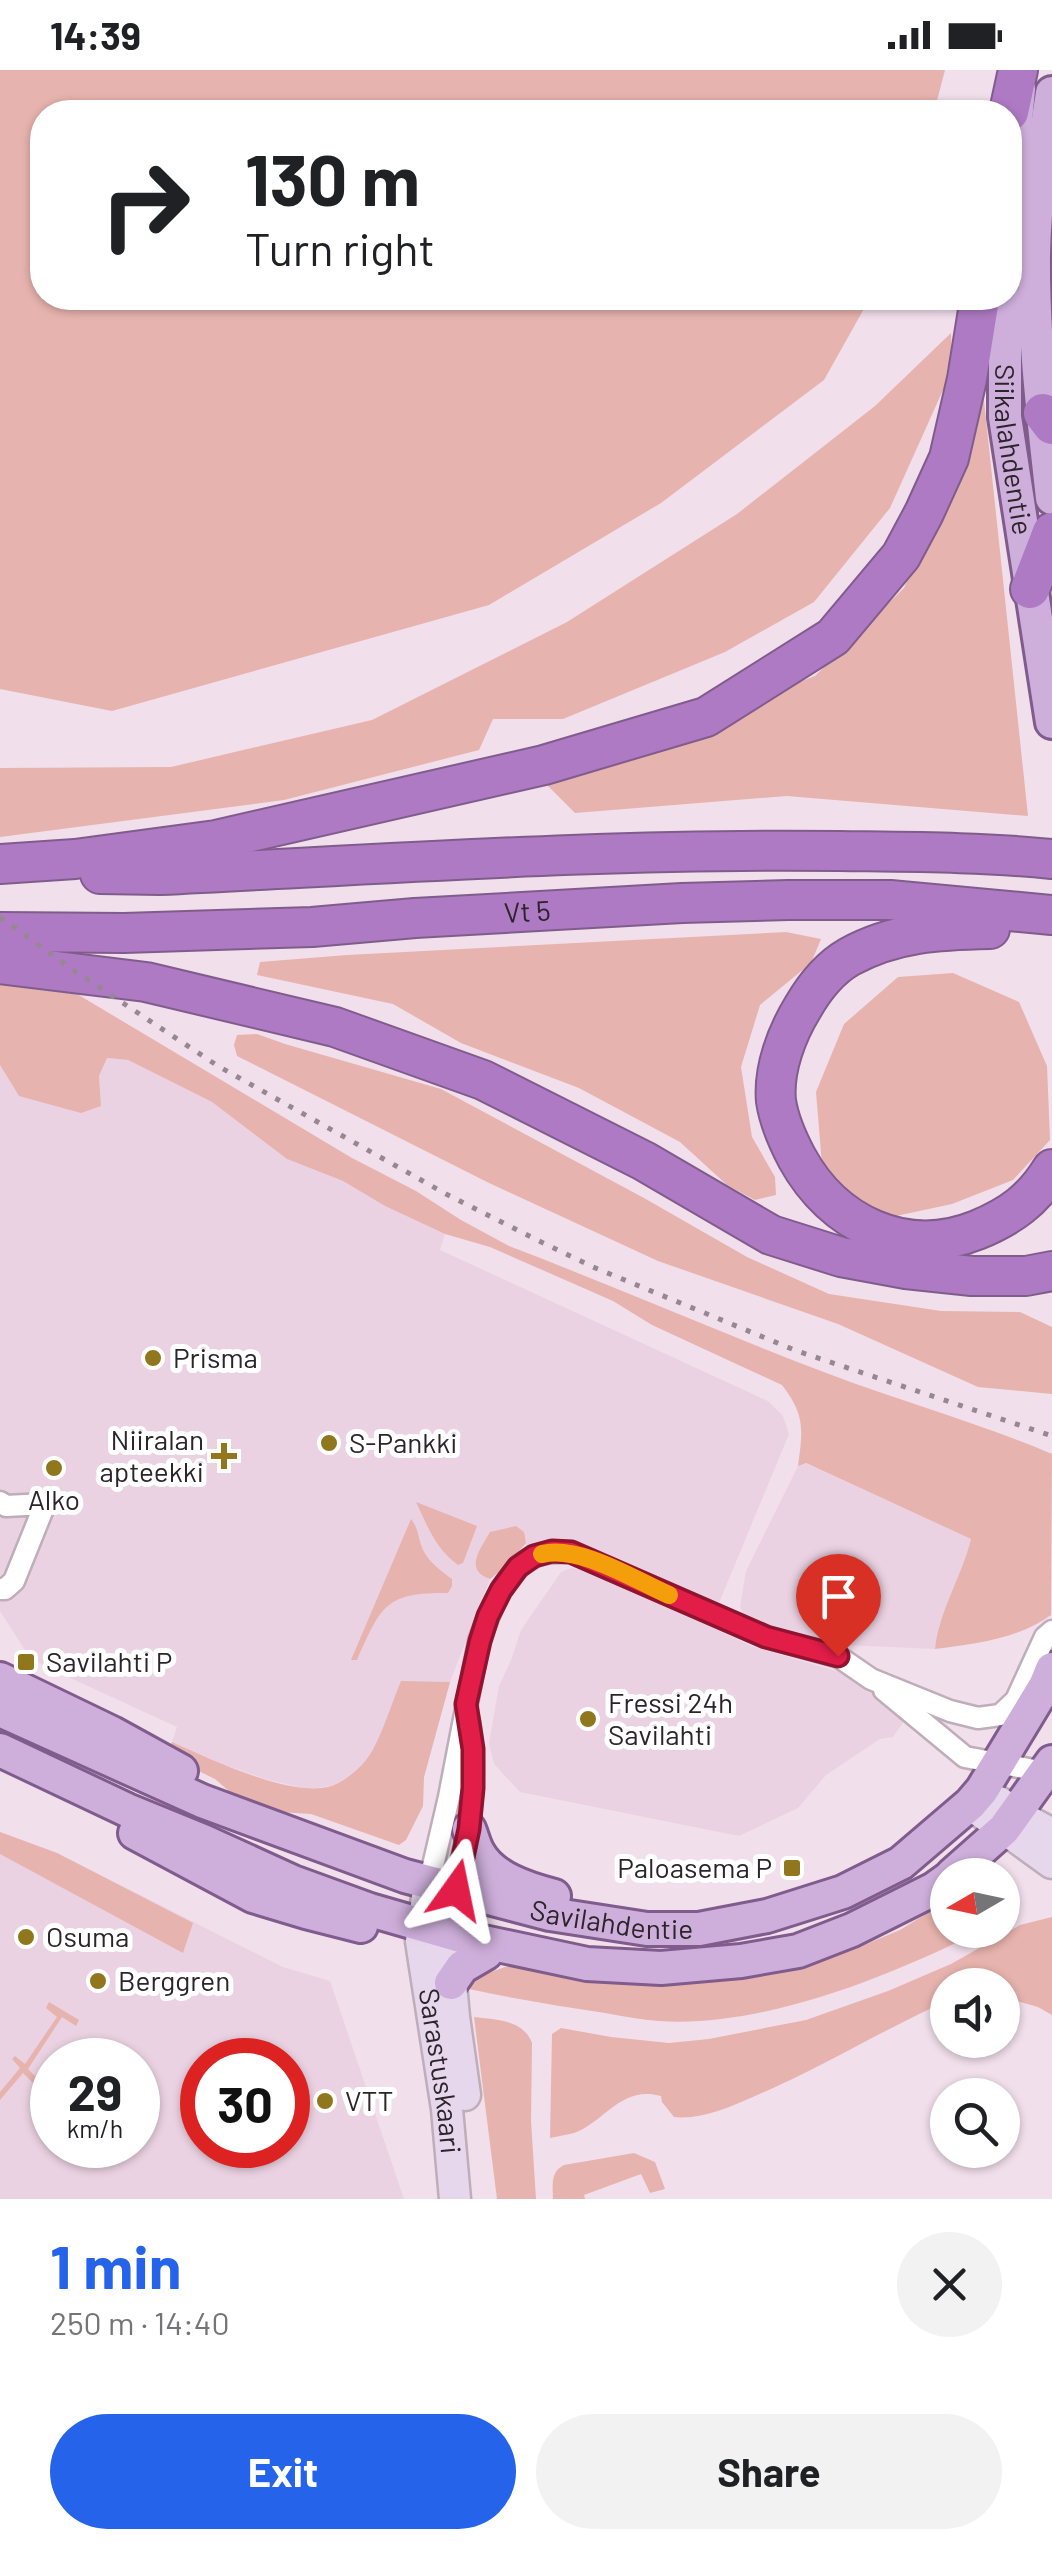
<!DOCTYPE html>
<meta charset="utf-8">
<style>
body{margin:0;font-family:Barlow,sans-serif;background:#f2f2f2;color:#202124;height:100vh;display:flex;flex-direction:column;font-size:38px;white-space:nowrap}
*{box-sizing:border-box;margin:0}
p{font-size:32px;color:#757577}
.icon{flex:none;width:55px;height:55px;fill:none;stroke:currentColor;stroke-width:2;stroke-linecap:round;stroke-linejoin:round}
.map{position:relative;height:2129px;overflow:hidden}
.sheet{display:flex;flex-direction:column;background:#fff;flex:1}
.sheet>*{flex:none}
.hud{position:absolute;left:30px;top:30px;width:992px;height:210px;border-radius:40px;box-shadow:0 2px 8px #0004;background:#fff;color:#202124;overflow:hidden}
.needle{width:65px;rotate:261deg}
.tools{position:absolute;left:930px;top:1788px;display:grid;gap:20px}
.tools a{display:grid;place-items:center;width:90px;height:90px;border-radius:50%;background:#fff;box-shadow:0 2px 8px #0004;font-size:50px}
.speed{position:absolute;left:30px;top:1968px;display:flex;gap:20px;font-size:50px;font-weight:700;text-align:center}
.speed>*{display:grid;place-content:center;width:130px;height:130px;border-radius:50%;background:#fff;box-shadow:0 2px 8px #0004;line-height:1}
.speed small{font-size:25px;font-weight:400}
.speed .limit{border:15px solid #d22;background:#fff;color:#111}
.pin{position:absolute;display:grid;place-items:center;width:85px;height:85px;color:#fff;margin:-102px -42px;border-radius:50% 50% 50% 0;rotate:-45deg;box-shadow:0 0 10px #0007}
.pin .icon{rotate:45deg}
.me{position:absolute;width:110px;margin:-55px;rotate:12deg;stroke-linejoin:round;filter:drop-shadow(0 0 8px #0008)}
.turn{display:flex;align-items:center;gap:35px;height:210px;padding:0 50px;font-size:45px}
.turn .icon{width:130px;height:130px;stroke-width:2.5}
.turn b{display:block;font-size:70px;line-height:85px}
.round{display:grid;place-items:center;flex:none;width:105px;height:105px;border-radius:52px;background:#f2f2f2}
.overview{display:flex;align-items:center;justify-content:space-between;height:170px;padding:0 50px}
h1{font-size:60px;font-weight:700;line-height:75px;color:#2563eb}
.primary-button{display:flex;gap:20px;margin-top:auto;padding:20px 50px}
.primary-button a{flex:1;height:115px;border-radius:60px;background:#2563eb;color:#fff;font-size:40px;font-weight:700;line-height:115px;text-align:center}
.primary-button a+a{background:#f2f2f2;color:#202124}
.status{display:flex;justify-content:space-between;align-items:center;height:70px;padding:0 50px;background:#fff;direction:ltr}
.status svg{height:28px;fill:currentColor}
.map>svg:first-child{display:block}
.built{fill:#ebd2e2;fill-rule:evenodd}
.green{fill:#e7b3ae}
.lines{fill:none;stroke-linecap:round;stroke-linejoin:round}
.street-casing{stroke:#bfadb9;stroke-width:25}
.secondary-casing{stroke:#bfadb9;stroke-width:35}
.primary-casing{stroke:#805c8d;stroke-width:38}
.highway-casing{stroke:#805c8d;stroke-width:42}
.street{stroke:#fff;stroke-width:20}
.secondary{stroke:#e7d7ed;stroke-width:30}
.primary{stroke:#ceafdb;stroke-width:32}
.highway{stroke:#ae7ac3;stroke-width:38}
.rail{stroke:#958891;stroke-width:5;stroke-dasharray:5 10;stroke-linecap:butt}
.route-casing{stroke:#92132f;stroke-width:25}
.route{stroke:#e11d48;stroke-width:18}
.slow{stroke:#f59e0b;stroke-width:18}
.poi-dot{fill:#90761c;stroke:#fff;stroke-width:4}
.labels{text-anchor:middle;stroke-width:10;stroke-linejoin:round;paint-order:stroke}
.street-label{font-size:28px;fill:#2b2429;stroke:#fff}
.poi-label{font-size:28px;fill:#2b2429;stroke:#fff;text-anchor:start}
</style>
<div class="status"><b>14:39</b><svg viewBox="0 0 49 12"><path d="M0 12V9h3v3zM5 12V6h3v6zM10 12V3h3v9zM15 12V0h3v12zM26 1h20v11H26zM47 4h2v5h-2z"/></svg></div>
<div class="map">
<svg width="1052" height="2129" viewBox="0 0 1052 2129">
<rect width="100%" height="100%" fill="#f1dfeb"/>
<!-- built -->
<g class="built">
<polygon points="107,988 128,990 212,1032 287,1089 343,1111 385,1136 445,1164 440,1180 768,1331 783,1346 789,1364 714,1545 605,1496 534,1486 525,1474 490,1509 450,1612 424,1707 369,1687 349,1707 331,1716 307,1719 265,1709 220,1693 172,1672 177,1657 42,1595 25,1580 0,1541 0,995 19,1026 101,1036 99,1006"/>
<polygon points="805,1393 971,1469 965,1492 951,1524 935,1579 823,1574 758,1557 745,1548 740,1537 746,1501 798,1396"/>
<polygon points="572,1498 598,1504 752,1576 899,1620 905,1650 893,1667 880,1669 826,1705 798,1738 739,1766 520,1722 494,1694 489,1673 499,1616 511,1590 521,1560 561,1502"/>
<path d="M0,1762l57,21 226,114 47,14 74,218h-404zM52,1990h86v85h-86zM202,1990h86v85h-86z"/>
</g>
<!-- green -->
<g class="green">
<polygon points="0,0 945,0 934,42 42,42 42,228 870,228 824,310 661,433 489,535 112,641 0,619"/>
<polygon points="951,263 952,300 890,438 814,532 725,582 563,649 493,649 479,680 284,730 0,767 0,698 171,697 372,650 567,552 737,444 875,336"/>
<polygon points="983,321 1028,746 787,726 575,743 542,710 815,606 904,518"/>
<polygon points="786,862 821,869 811,893 760,935 741,997 752,1067 775,1107 776,1125 755,1130 727,1115 680,1072 579,1018 461,973 393,934 257,905 260,892 347,885"/>
<polygon points="953,903 1019,932 1047,996 1050,1070 1013,1110 952,1134 882,1149 823,1107 816,1022 844,954 898,907"/>
<path d="M0,911l72,10 280,167 64,33 45,29 48,26c107,41 212,87 320,128 74,28 150,49 223,80l-1,161c-33,24 -77,29 -116,34 4,-38 27,-73 36,-110l-165,-76 -8,3c5,-37 7,-51 -16,-81l-130,-60 -39,-24 -123,-54 -45,-13 -60,-28 -42,-25 -56,-22 -75,-57 -84,-42 -21,-2 -8,18 2,30 -20,7 -62,-17 -19,-31z"/>
<polygon points="257,964 285,974 441,1019 644,1128 747,1187 829,1224 941,1241 1020,1242 1052,1257 1052,1324 978,1317 838,1254 658,1191 487,1112 237,986 234,975 237,965"/>
<path d="M416,1432l61,24 -14,37 -5,2c-23,-17 -30,-38 -42,-63z"/>
<path d="M411,1449c8,10 7,20 12,31 5,11 19,22 29,29v7l-4,7c-64,-1 -67,14 -91,67h-6z"/>
<path d="M516,1456l8,6 2,11 -26,28 -10,8c-27,-9 -9,-31 0,-47z"/>
<path d="M401,1611l49,1 -26,95 -1,29 -17,34 -7,5 -88,-31 -31,-2 -43,-14 -22,-19 -49,-24 6,-13c39,17 114,54 156,45 15,-4 29,-16 38,-27 13,-15 26,-58 35,-79z"/>
<polygon points="0,1762 57,1783 193,1853 183,1883 0,1784"/>
<path d="M947,1831l1,29h34c-91,46 -219,98 -323,91 -18,-1 -36,-5 -54,-8 -45,-7 -91,-14 -136,-24l7,-12 32,-11 111,18 62,1 105,-15 61,-18 53,-22z"/>
<path d="M1052,1847v98l-14,-8 -35,-10 -1,-12h-54l-1,16c-65,29 -126,67 -192,95 -25,11 -54,24 -81,21l-12,-15 -1,-6c-40,-11 -55,25 -87,37 -7,2 -16,3 -24,5l2,-104 9,-6 50,9 58,6 40,-4 97,-19 82,-29 63,-27 69,-39z"/>
<polygon points="49,1932 79,1950 76,1956 62,1947 28,1999 39,2010 35,2015 23,2003 0,2030 0,2022 20,1998 12,1989 15,1986 25,1994 57,1947 46,1938"/>
<path d="M474,1947c22,3 49,2 58,26l-1,78 5,78h-39z"/>
<path d="M634,2083l21,9 10,27 -15,4 -9,-19 -57,21 1,4h-32c0,-14 -3,-27 11,-34z"/>
</g>
<g class="lines">
<defs>
<g id="street">
<polyline points="0,1432 6,1436 45,1434 14,1511 5,1519 0,1519"/>
<polyline points="884,1620 965,1687 1045,1702"/>
<path d="M429,1813l20,-86 30,-156c10,-28 28,-76 59,-86 11,-4 22,-3 33,-3l195,85 73,20 32,22 79,32 28,7 22,-3 16,-15 29,-63 7,-6"/>
<path d="M456,1820c12,-57 23,-111 13,-169"/>
</g>
<g id="secondary">
<polyline points="999,1732 1015,1744 1052,1764"/>
<polyline points="970,1734 1052,1793"/>
<path id="s1" d="M429,1813l-8,58 26,168 8,90"/>
<polyline points="456,1820 448,1881 454,1947 465,2025"/>
</g>
<g id="primary">
<path d="M1052,23c-8,53 -17,107 -18,160 -1,82 9,164 18,245"/>
<polyline points="1010,113 1019,19"/>
<path id="s2" d="M1005,228v119l47,305"/>
<polyline points="0,1609 112,1663 181,1701"/>
<path id="s3" d="M0,1640l202,91 203,75 145,38 97,15h52l68,-13 76,-24 58,-29 69,-59 12,-14 63,-104 7,-17"/>
<polyline points="0,1680 127,1740 203,1771 293,1812 370,1840 474,1870 587,1894 661,1898 741,1891 798,1881 852,1860 934,1819 948,1809"/>
<path d="M469,1759c3,7 5,16 9,23 14,26 49,37 76,44"/>
<polyline points="135,1763 253,1826 306,1842 361,1856"/>
<polyline points="952,1805 1004,1759 1052,1692"/>
<polyline points="451,1913 462,1897 486,1883"/>
</g>
<g id="highway">
<polyline points="1009,42 1018,0"/>
<polyline points="1043,343 1052,355"/>
<polyline points="1030,519 1052,462"/>
<polyline points="0,794 75,789 216,770 544,695 706,647 833,567 901,486 924,443 949,388 967,309 980,228"/>
<path d="M100,804l60,1c227,-11 454,-27 680,-24 71,1 142,1 212,8"/>
<path d="M990,859c-50,1 -96,3 -141,28 -19,11 -35,31 -46,50 -16,26 -30,62 -27,94 3,20 12,40 21,57 36,66 108,101 180,72 34,-14 56,-30 75,-61"/>
<path id="s4" d="M0,862l124,1 188,-6 103,-9 267,-15 106,-3h102l162,15"/>
<polyline points="0,894 146,912 335,957 483,1010 644,1091 771,1165 841,1187 906,1199 972,1206 1026,1206 1052,1201"/>
</g>
</defs>
<!-- street casing -->
<use href="#street" class="street-casing"/>
<!-- secondary casing -->
<use href="#secondary" class="secondary-casing"/>
<!-- primary casing -->
<use href="#primary" class="primary-casing"/>
<!-- highway casing -->
<use href="#highway" class="highway-casing"/>
<!-- street -->
<use href="#street" class="street"/>
<!-- secondary -->
<use href="#secondary" class="secondary"/>
<!-- primary -->
<use href="#primary" class="primary"/>
<!-- highway -->
<use href="#highway" class="highway"/>
<!-- rail -->
<polyline class="rail" points="0,847 70,898 218,996 446,1124 537,1170 593,1197 797,1281 1052,1366"/>
</g>
<g class="lines">
<defs>
<polyline id="route" points="456,1820 469,1759 473,1718 473,1679 466,1634 480,1571 488,1546 501,1520 518,1497 534,1486 552,1481 571,1482 766,1567 838,1586"/>
</defs>
<!-- route casing -->
<use href="#route" class="route-casing"/>
<!-- route -->
<use href="#route" class="route"/>
<!-- slow -->
<path class="slow" d="M542,1484c38,-9 91,25 127,41"/>
</g>
<!-- markers -->
<g class="poi-dot">
<circle cx="153" cy="1288" r="10"/>
<circle cx="329" cy="1373" r="10"/>
<path d="M219 1371h10v10h10v10h-10v10h-10v-10h-10v-10h10z"/>
<circle cx="54" cy="1398" r="10"/>
<rect x="16" y="1582" width="20" height="20" rx="5"/>
<circle cx="588" cy="1649" r="10"/>
<rect x="782" y="1788" width="20" height="20" rx="5"/>
<circle cx="26" cy="1867" r="10"/>
<circle cx="98" cy="1911" r="10"/>
<circle cx="325" cy="2031" r="10"/>
</g>
<g class="labels">
<!-- street labels -->
<g class="street-label">
<text dy="10" stroke="none"><textPath href="#s2" startOffset="152">Siikalahdentie</textPath></text>
<text dy="10" stroke="none"><textPath href="#s4" startOffset="528">Vt 5</textPath></text>
<text dy="10" stroke="none"><textPath href="#s3" startOffset="650">Savilahdentie</textPath></text>
<text dy="10" stroke="none"><textPath href="#s1" startOffset="190">Sarastuskaari</textPath></text>
</g>
<!-- poi labels -->
<g class="poi-label">
<text x="173" y="1298">Prisma</text>
<text x="204" y="1380" text-anchor="end">Niiralan<tspan x="204" dy="32">apteekki</tspan></text>
<text x="349" y="1383">S-Pankki</text>
<text x="54" y="1440" text-anchor="middle">Alko</text>
<text x="46" y="1602">Savilahti P</text>
<text x="608" y="1643">Fressi 24h<tspan x="608" dy="32">Savilahti</tspan></text>
<text x="772" y="1808" text-anchor="end">Paloasema P</text>
<text x="46" y="1877">Osuma</text>
<text x="118" y="1921">Berggren</text>
<text x="345" y="2041">VTT</text>
</g>
</g>
</svg>
<div class="tools">
<a><svg class="needle" viewBox="-14 -14 28 28"><path d="M0-13l5 13h-10z" fill="#e53935"/><path d="M0 13l5-13h-10z" fill="#757577"/></svg></a>
<a><svg class="icon" aria-label="sound" viewBox="0 0 24 24"><path d="M4 9h4l5-4v14l-5-4H4zM17 9q2 3 0 6"/></svg></a>
<a><svg class="icon" aria-label="search" viewBox="0 0 24 24"><circle cx="10" cy="10" r="6"/><path d="M15 15l6 6"/></svg></a>
</div>
<div class="speed"><div>29<small>km/h</small></div><div class="limit">30</div></div>
<div class="pin" style="left:838px;top:1586px;background:#d93025"><svg class="icon" aria-label="arrive" viewBox="0 0 24 24"><path d="M6 21V4h12l-3 4 3 4H6"/></svg></div>
<svg class="me" style="left:456px;top:1820px" viewBox="-20 -20 40 40"><path d="M0-17L14 15 0 8-14 15z" fill="#e11d48" stroke="#fff" stroke-width="4"/></svg>
<div class="hud">
<div class="turn"><svg class="icon" aria-label="right" viewBox="0 0 24 24"><path d="M7 20v-9h11M14 6l5 5-5 5"/></svg><div><b>130 m</b>Turn right</div></div>
</div>
</div>
<section class="sheet">
<div class="overview"><div><h1>1 min</h1><p>250 m · 14:40</p></div><a class="round"><svg class="icon" aria-label="close" viewBox="0 0 24 24"><path d="M6 6l12 12M18 6L6 18"/></svg></a></div>
<div class="primary-button"><a>Exit</a><a>Share</a></div>
</section>
